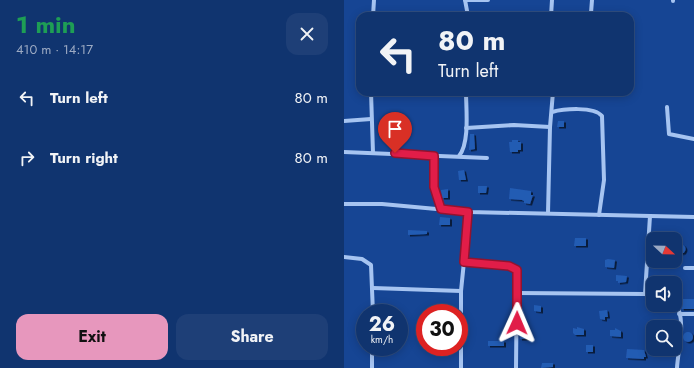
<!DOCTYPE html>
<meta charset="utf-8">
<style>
body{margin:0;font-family:Jost,sans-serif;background:#1e3f77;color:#f1f3f6;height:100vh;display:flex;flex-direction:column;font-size:15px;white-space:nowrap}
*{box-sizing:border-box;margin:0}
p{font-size:13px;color:#9caac3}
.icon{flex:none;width:22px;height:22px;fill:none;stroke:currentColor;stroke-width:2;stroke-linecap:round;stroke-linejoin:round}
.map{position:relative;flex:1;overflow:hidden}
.panel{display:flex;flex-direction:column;background:#10346f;width:344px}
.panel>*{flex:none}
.banner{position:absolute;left:12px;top:12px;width:278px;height:84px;border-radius:12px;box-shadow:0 2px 10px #0003,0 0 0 1px #304f82;background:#10346f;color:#f1f3f6;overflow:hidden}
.needle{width:26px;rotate:112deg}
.controls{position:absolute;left:302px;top:232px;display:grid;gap:8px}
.controls a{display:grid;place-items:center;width:36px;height:36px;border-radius:8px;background:#10346f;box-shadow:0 2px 10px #0003,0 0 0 1px #304f82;font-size:20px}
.speed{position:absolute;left:12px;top:304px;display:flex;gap:8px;font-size:20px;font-weight:700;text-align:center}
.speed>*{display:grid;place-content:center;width:52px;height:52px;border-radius:50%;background:#10346f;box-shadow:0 2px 10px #0003,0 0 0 1px #304f82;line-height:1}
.speed small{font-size:10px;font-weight:400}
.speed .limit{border:6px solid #d22;background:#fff;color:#111}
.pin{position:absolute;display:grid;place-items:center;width:34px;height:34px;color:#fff;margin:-41px -17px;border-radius:50% 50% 50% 0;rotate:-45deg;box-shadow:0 0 4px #0007}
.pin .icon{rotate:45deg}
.me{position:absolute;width:44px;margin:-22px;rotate:1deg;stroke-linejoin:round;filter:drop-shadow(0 0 3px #0008)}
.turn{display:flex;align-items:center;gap:14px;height:84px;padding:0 16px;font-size:18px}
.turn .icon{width:52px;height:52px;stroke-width:2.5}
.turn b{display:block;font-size:28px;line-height:34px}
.round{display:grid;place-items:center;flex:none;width:42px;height:42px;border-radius:12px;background:#1e3f77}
.headline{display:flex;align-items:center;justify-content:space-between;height:68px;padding:0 16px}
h1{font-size:24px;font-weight:700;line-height:30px;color:#1e9e55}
.primary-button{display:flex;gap:8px;margin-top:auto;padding:8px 16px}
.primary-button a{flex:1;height:46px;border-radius:12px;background:#e797bd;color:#111;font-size:16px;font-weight:700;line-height:46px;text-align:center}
.primary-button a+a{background:#1e3f77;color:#f1f3f6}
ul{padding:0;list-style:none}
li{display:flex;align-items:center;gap:12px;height:60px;padding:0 16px}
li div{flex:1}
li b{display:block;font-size:15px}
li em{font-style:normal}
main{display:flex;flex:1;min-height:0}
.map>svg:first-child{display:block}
.building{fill:#245bb3;filter:url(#shadow)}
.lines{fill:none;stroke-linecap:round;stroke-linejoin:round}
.minor{stroke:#a6c4f1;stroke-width:4}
.route-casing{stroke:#92132f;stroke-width:10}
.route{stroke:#e11d48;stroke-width:7}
</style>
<main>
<section class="panel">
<div class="headline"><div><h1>1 min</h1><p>410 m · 14:17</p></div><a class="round"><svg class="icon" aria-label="close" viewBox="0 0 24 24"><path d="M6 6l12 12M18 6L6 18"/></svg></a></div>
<ul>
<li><svg class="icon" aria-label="left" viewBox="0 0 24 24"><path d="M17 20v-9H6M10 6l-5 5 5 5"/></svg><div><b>Turn left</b></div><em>80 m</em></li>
<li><svg class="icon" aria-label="right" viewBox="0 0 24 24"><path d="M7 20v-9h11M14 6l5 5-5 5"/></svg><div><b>Turn right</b></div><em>80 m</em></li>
</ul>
<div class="primary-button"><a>Exit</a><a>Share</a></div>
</section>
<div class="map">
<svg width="350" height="368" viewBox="0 0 350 368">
<defs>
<filter id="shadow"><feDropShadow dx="2" dy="1.5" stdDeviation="0" flood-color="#0009"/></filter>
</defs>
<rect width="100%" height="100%" fill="#164594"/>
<!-- building -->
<g class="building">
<polygon points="214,121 220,121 220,127 213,127"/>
<polygon points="126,134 130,134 131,149 125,150"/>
<polygon points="168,140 174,140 174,142 177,142 177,150 174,150 174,152 166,152 165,142 168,142"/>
<polygon points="120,170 122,180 115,180 114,171"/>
<polygon points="134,186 143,186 142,193 134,193"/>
<polygon points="166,188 187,191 187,195 189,195 186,204 180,203 180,201 178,200 165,199"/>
<polygon points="104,189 104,198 98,198 97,190"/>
<polygon points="96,217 106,218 106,225 95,225"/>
<polygon points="64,230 83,231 83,234 64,235"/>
<polygon points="231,238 242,238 242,246 230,246"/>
<circle cx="337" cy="249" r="4.5"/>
<polygon points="264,259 271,260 270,268 261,267 261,260"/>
<polygon points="272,275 283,276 282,282 274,283 274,281 272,281"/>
<polygon points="315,275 324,276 323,283 314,283"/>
<polygon points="335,299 350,299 350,309 338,309"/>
<polygon points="190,305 197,306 197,312 190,311"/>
<polygon points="86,306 93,307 93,308 95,308 95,313 86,313"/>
<polygon points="263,310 264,317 261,317 261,320 256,319 255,311"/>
<polygon points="233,327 240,329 240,335 231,335 229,333 229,328 233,329"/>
<polygon points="271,328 277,331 277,337 266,336 266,330 271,330"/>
<rect x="16" y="330" width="5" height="8"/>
<polygon points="176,330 182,330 183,339 176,339"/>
<circle cx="344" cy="337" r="5"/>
<rect x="144" y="341" width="16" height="5"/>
<rect x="242" y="345" width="7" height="7"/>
<polygon points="283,349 300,350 302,357 300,357 300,359 282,358"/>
<polygon points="198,363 209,363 209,367 197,368"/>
</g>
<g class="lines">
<!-- minor -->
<g class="minor">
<polyline points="121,0 144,0"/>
<polyline points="121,0 124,16"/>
<polyline points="329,1 329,0"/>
<polyline points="247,13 248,0"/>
<polyline points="29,16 30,0"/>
<polyline points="207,16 208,0"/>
<polyline points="27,92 29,153"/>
<polyline points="323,107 325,134 350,139"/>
<path d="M208,112c11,-3 42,-6 50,4l2,64 -5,35"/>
<polyline points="0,121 27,119"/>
<polyline points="122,128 170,125 206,127"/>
<polyline points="0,152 143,158"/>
<polyline points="90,156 90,187 97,209"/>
<path d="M115,156c11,-13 7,-48 7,-64"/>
<polyline points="0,204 38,204 125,212 350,217"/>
<polyline points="204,213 206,127 209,92"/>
<polyline points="0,257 18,259 27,265 29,313"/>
<polyline points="120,262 165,266 173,270 172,368"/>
<polyline points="341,268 350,268"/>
<polyline points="29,288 117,291"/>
<polyline points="173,293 301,294 306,216"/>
<polyline points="301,294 309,296"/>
<path d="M331,303c12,16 3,46 2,65"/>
<polyline points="335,314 350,314"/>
<polyline points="28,368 28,347"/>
<polyline points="117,368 117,291 125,212"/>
</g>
</g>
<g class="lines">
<defs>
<polyline id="route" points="51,153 90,156 90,187 97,209 124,212 120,262 165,266 173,270 173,323"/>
</defs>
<!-- route casing -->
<use href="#route" class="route-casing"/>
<!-- route -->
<use href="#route" class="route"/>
</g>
</svg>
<div class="controls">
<a><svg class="needle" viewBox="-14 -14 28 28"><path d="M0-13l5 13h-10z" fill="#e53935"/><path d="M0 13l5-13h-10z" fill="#9caac3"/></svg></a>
<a><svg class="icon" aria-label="sound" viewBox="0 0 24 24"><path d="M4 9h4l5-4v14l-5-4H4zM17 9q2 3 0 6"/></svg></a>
<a><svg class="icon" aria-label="search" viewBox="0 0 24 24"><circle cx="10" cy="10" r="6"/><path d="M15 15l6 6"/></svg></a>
</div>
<div class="speed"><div>26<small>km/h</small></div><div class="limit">30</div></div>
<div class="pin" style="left:51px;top:153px;background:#d93025"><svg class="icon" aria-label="arrive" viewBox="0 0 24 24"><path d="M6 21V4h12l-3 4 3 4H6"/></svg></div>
<svg class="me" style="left:173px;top:323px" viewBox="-20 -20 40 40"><path d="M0-17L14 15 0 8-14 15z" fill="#e11d48" stroke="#fff" stroke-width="4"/></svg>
<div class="banner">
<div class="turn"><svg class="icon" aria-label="left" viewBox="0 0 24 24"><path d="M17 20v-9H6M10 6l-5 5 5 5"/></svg><div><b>80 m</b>Turn left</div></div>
</div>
</div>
</main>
